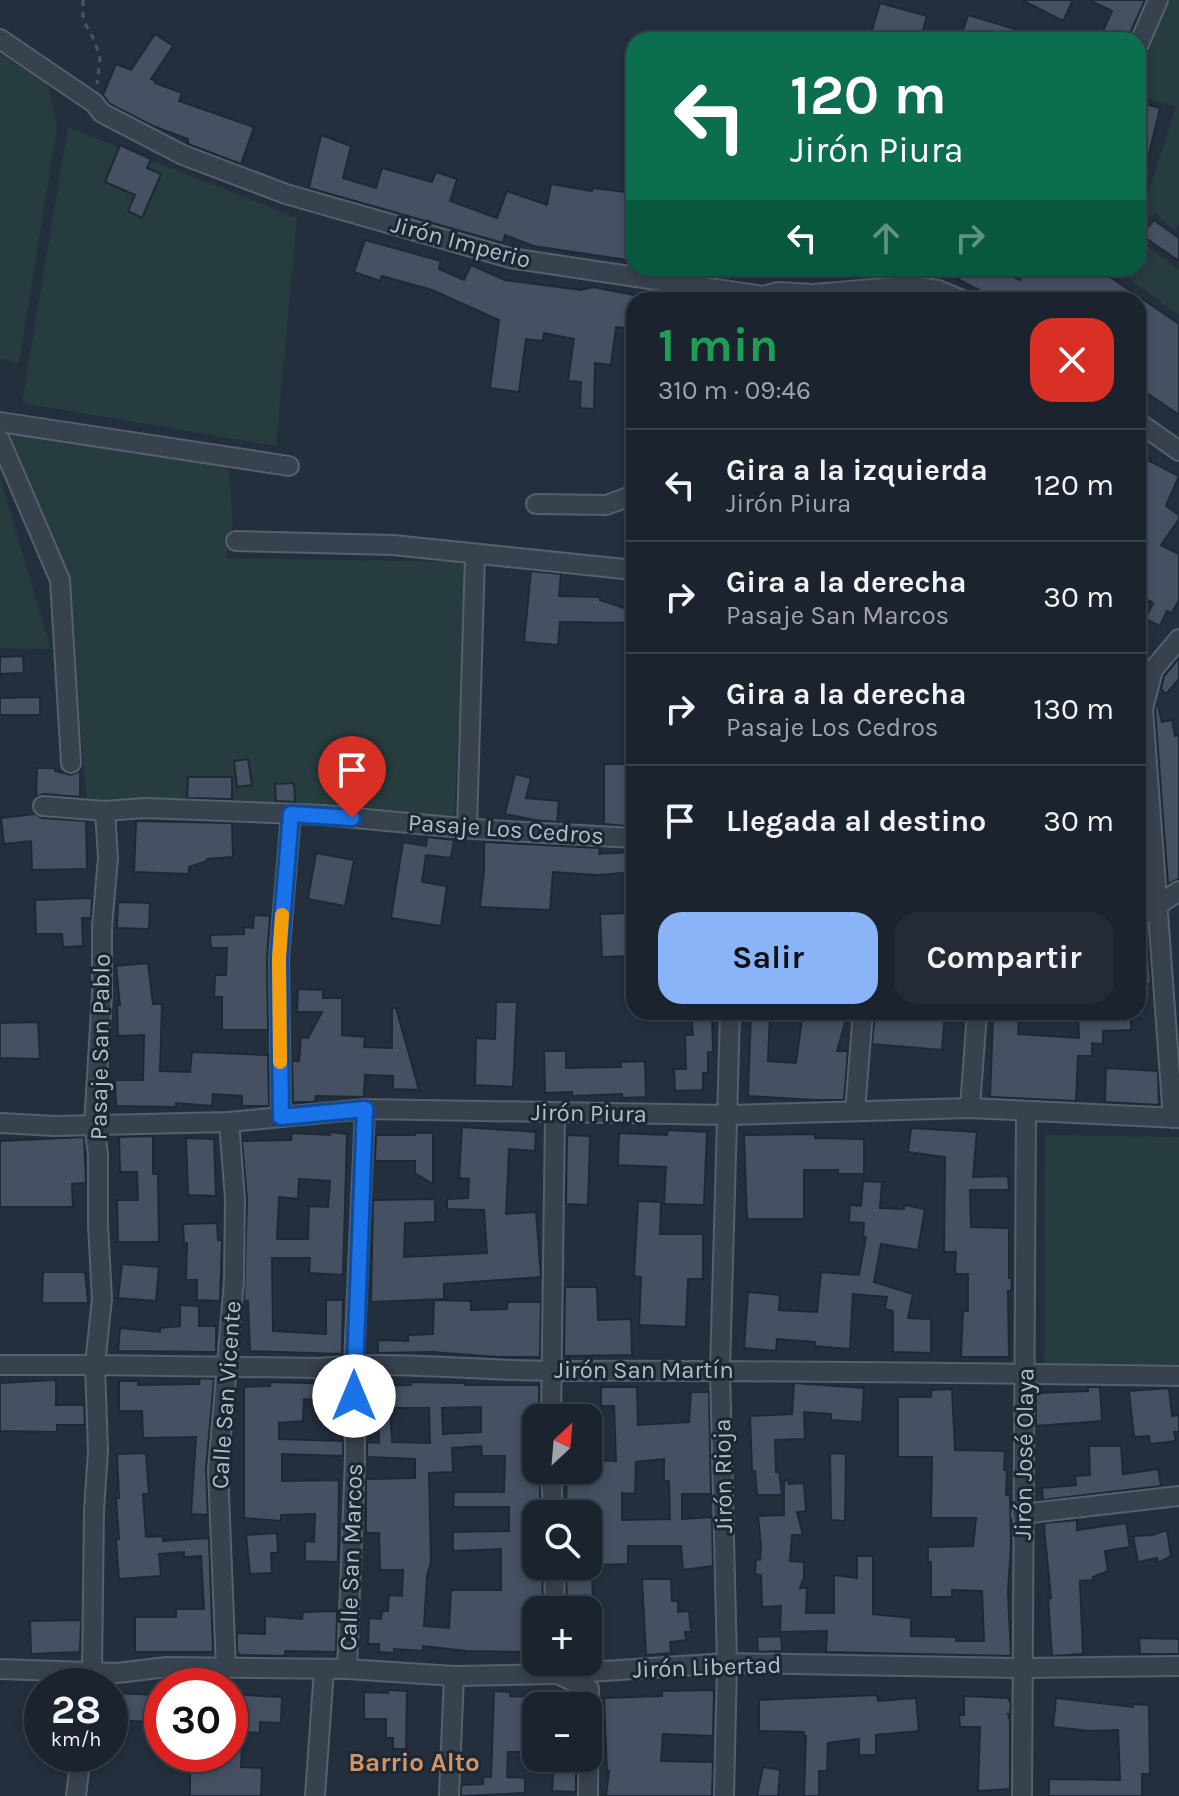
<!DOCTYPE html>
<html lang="es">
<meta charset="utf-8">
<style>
body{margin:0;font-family:Karla,sans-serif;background:#242b36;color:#f1f3f6;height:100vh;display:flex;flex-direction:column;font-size:30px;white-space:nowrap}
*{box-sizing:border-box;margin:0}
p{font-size:26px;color:#a0a4aa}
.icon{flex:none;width:44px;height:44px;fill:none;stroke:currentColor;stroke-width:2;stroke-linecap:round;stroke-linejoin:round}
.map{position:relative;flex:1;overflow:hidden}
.sheet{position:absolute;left:626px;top:292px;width:520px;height:728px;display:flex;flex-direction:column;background:#1b232e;border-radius:24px;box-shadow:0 4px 12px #0003,0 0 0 2px #39404a}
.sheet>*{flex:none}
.hud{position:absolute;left:626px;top:32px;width:520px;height:244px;border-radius:24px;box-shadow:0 4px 12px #0003,0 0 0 2px #39404a;background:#0b6e4f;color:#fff;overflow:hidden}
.needle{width:52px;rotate:26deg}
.controls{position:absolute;left:522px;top:1404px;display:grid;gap:16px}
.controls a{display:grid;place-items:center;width:80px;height:80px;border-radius:16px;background:#1b232e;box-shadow:0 4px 12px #0003,0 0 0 2px #39404a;font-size:40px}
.speed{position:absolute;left:24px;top:1668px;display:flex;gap:16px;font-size:40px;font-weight:700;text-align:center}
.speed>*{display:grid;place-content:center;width:104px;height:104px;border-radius:50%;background:#1b232e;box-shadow:0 4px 12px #0003,0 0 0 2px #39404a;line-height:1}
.speed small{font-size:20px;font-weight:400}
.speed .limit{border:12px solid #d22;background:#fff;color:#111}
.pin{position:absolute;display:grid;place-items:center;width:68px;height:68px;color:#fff;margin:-82px -34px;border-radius:50% 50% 50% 0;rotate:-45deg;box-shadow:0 0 8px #0007}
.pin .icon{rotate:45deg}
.me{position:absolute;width:88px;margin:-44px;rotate:0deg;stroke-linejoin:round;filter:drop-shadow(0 0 6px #0008)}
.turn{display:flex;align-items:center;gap:28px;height:168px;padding:0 32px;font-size:36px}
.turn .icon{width:104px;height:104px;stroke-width:2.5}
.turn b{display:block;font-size:56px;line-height:68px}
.lanes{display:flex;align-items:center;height:76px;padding:0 32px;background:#0003;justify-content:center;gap:40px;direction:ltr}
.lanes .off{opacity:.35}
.round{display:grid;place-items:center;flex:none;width:84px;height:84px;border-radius:24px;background:#242b36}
.head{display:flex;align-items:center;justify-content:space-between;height:136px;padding:0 32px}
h1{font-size:48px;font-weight:700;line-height:60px;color:#1e9e55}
.cta{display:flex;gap:16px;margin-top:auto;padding:16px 32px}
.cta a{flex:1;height:92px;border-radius:24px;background:#8ab4f8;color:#111;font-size:32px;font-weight:700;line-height:92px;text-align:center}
.cta a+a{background:#242b36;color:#f1f3f6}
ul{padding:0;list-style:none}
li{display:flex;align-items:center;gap:24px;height:112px;padding:0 32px;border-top:2px solid #39404a}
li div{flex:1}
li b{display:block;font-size:30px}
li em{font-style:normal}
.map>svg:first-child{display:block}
.green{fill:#263c3f}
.building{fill:#455162;stroke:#1f2835;stroke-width:2;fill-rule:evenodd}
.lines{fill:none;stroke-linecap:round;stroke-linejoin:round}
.minor-casing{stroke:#565f6c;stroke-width:22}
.path{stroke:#44595c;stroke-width:3;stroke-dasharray:6 6;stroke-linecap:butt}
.minor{stroke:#38414e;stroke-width:18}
.route-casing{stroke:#114b97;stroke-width:20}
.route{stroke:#1a73e8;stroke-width:14}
.slow{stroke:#f59e0b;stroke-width:14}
.labels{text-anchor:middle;stroke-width:6;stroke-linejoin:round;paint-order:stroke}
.street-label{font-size:24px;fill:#b4bcc9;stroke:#1d2633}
.neighbourhood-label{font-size:26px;font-weight:bold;fill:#d59563;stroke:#1d2633}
</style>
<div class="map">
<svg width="1179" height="1796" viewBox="0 0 1179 1796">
<rect width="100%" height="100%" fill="#242f3e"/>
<!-- green -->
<g class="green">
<polygon points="1168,0 1179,0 1179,224 1175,231 1156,214 1139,221 1176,107 1138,95 1138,78"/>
<polygon points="0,54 48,84 57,128 19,363 0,359"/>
<polygon points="68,127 297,218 276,446 22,403"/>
<polygon points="1138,240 1179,270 1179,315 1114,268 1138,268"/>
<polygon points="10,433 228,464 233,525 225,558 468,562 454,818 87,800 66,574"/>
<polygon points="0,478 51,649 0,648"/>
<polygon points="1045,1135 1179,1137 1179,1367 1044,1365"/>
</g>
<!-- building -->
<g class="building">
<polygon points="1022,0 1073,0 1063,21"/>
<polygon points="1089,0 1145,0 1127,40 1099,40 1112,11"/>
<polygon points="880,3 927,16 920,40 869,40"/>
<polygon points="968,15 1015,29 1011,40 960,40"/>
<polygon points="155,34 173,46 151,79 156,81 155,83 182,93 179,101 254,127 241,164 188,144 188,139 153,126 110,104 103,95 116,64 131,70"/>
<polygon points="1138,102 1160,108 1143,179 1138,178"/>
<polygon points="321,135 351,146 343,178 376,188 382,168 432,182 436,172 457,179 450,201 497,218 507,191 547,205 551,184 592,191 593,188 634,193 634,261 533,246 505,235 503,243 309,188"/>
<polygon points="120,145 151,159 147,168 161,174 142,218 128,211 135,195 105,182"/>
<polygon points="1154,220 1179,238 1179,261 1141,235"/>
<polygon points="365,240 441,261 439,269 464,280 471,265 505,280 581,290 593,287 634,295 634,329 616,327 611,365 595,363 594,409 580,408 581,382 568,381 574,339 544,333 543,341 526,339 519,392 490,388 499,320 432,290 382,276 380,281 354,272"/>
<polygon points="958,268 993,268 1020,280 1024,268 1073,268 1092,276 1097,268 1179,324 1179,415 1138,387 1138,300 999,300 959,280"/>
<polygon points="1138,455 1179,476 1166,506 1179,515 1179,519 1161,545 1179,554 1179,600 1172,613 1167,611 1160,626 1145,619 1153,603 1138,595"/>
<polygon points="531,571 561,574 559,596 600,597 600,600 633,611 633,623 560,622 558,645 524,642"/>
<polygon points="23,656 24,673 0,674 0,657"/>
<polygon points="1179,658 1179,679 1166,694 1161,689 1164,676"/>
<polygon points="40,697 40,715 0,715 0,698"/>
<polygon points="1157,701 1162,722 1172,720 1175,736 1179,735 1179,879 1168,884 1155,710"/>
<polygon points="248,759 252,785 237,787 234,761"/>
<polygon points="604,764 625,764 626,826 604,824"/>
<polygon points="37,768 55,768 55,771 71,775 80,771 80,797 44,794 36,797"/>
<polygon points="515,774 531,778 526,798 559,801 557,822 535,820 505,814"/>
<polygon points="188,777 232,777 232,799 187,798"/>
<polygon points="294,783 295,802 276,801 275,784"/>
<polygon points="35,814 42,818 86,821 87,869 32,870 31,841 4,844 1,818"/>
<polygon points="136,821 232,823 233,857 207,859 207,861 189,867 189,874 134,872"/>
<polygon points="427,837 454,840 451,858 426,855 422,882 447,886 441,926 391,918 403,842 426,846"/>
<polygon points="484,842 600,848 599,854 634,852 634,872 598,875 553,872 550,910 480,907 484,871"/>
<polygon points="316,853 354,860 345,906 308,899"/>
<polygon points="92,898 91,918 82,918 83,946 63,947 62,934 36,934 35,900"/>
<polygon points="118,902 150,903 149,929 117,928"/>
<polygon points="634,913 634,956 602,957 600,914"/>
<polygon points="254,915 270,916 267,958 268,1030 222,1030 222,997 214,997 215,975 226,975 227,948 211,948 210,935 244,934 244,927 253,928"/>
<polygon points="1147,926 1151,984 1138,984 1138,930"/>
<polygon points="148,963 153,1004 162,1004 160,1071 190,1072 192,1052 268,1055 269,1106 242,1106 242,1096 213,1094 212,1106 176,1103 176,1107 116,1106 115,1080 143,1080 144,1035 118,1036 117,1005 120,1005 116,966"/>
<polygon points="298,989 323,990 323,998 342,998 342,1035 365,1037 364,1047 392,1048 392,1008 396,1008 419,1090 393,1089 393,1076 365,1075 364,1097 316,1096 315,1102 293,1102 292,1061 299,1061 301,1037 308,1038 322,1012 297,1012"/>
<polygon points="496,1002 517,1002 513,1087 475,1085 476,1038 495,1039"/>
<polygon points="691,1012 712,1012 713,1052 708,1052 708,1073 703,1073 703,1090 675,1091 674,1069 686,1069 685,1035 693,1035"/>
<polygon points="751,1012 770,1012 768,1061 796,1063 803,1012 848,1012 837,1051 848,1051 844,1100 814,1100 748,1096"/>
<polygon points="875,1012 945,1012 942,1050 872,1044"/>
<polygon points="996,1012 1015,1012 1014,1018 1019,1018 1018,1034 1079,1038 1078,1014 1131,1015 1131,1030 1103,1031 1103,1044 1092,1043 1092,1056 1078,1056 1076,1101 990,1097 993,1017 996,1018"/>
<polygon points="38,1022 40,1059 0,1058 0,1023"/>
<polygon points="544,1051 566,1051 566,1068 621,1067 621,1062 645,1061 646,1097 622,1098 622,1094 572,1096 572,1092 545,1093"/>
<polygon points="1106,1068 1158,1071 1159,1105 1105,1102"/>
<polygon points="462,1127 536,1132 535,1151 509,1149 506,1214 536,1212 541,1277 444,1284 444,1299 371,1302 373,1200 435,1199 435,1222 405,1223 404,1257 487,1253 484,1210 447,1209 447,1199 468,1198 469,1179 459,1178"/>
<polygon points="911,1128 977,1132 973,1177 1008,1176 1009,1190 970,1190 971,1227 1009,1228 1009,1278 1012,1278 1011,1291 1008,1291 1009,1357 961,1357 963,1311 968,1311 968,1274 955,1274 956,1252 944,1252 945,1157 908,1152"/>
<polygon points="668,1130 707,1132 704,1205 664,1204 666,1167 618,1165 619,1133 667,1135"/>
<path d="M330,1132l17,2 -4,141 -34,-2 1,-15h-38l1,73 53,3v-34h17l-1,54 -92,-3 -2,-50h-4l3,-102 -5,-58 49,-1 1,-7 38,2zM299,1179l31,2 -2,26 -19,-1 -1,33h-31l2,-42 19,2z"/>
<polygon points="415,1133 433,1133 433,1184 415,1173 415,1161 375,1161 376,1135 415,1135"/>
<polygon points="815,1134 815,1138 864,1139 864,1174 838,1174 838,1170 804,1170 804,1219 747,1219 744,1135"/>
<polygon points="567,1135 590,1136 588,1205 566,1204"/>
<polygon points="153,1136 153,1174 158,1174 159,1242 118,1242 117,1200 138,1200 137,1172 120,1172 119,1137"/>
<polygon points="84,1137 86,1183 72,1184 73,1207 0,1207 0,1141"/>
<polygon points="186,1138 214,1139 216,1196 188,1195"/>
<polygon points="863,1181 882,1182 880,1208 904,1209 904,1205 925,1209 918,1250 881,1244 874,1282 913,1294 908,1318 931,1319 931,1353 893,1352 893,1311 885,1309 887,1297 853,1294 850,1349 815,1346 815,1342 777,1339 776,1351 744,1348 748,1292 780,1295 779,1310 817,1312 821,1272 859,1275 866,1237 863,1237 864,1223 849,1222 850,1205 861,1206"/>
<polygon points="638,1201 661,1202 660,1234 703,1234 703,1279 688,1279 686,1327 639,1325 641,1277 634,1276"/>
<polygon points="217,1223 218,1240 222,1240 220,1301 197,1300 197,1280 186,1280 187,1243 184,1243 183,1224"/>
<polygon points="122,1264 159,1267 156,1301 118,1298"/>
<polygon points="43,1272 85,1272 88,1303 42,1303"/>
<polygon points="565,1287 597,1287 598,1320 631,1319 632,1355 564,1356"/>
<polygon points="434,1300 471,1301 471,1310 507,1309 507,1302 541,1302 540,1357 497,1357 433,1352 378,1353 378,1340 408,1341 408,1335 433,1334"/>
<polygon points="180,1305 199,1306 199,1326 216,1326 216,1352 118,1351 120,1328 160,1332 160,1328 180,1326"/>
<polygon points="200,1378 214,1379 206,1469 208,1515 191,1514 196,1437 143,1438 142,1411 119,1411 119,1381 138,1381 138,1385 199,1384"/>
<polygon points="56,1380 56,1405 84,1405 85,1425 57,1425 57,1432 0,1431 0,1383"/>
<polygon points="270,1382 342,1384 342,1402 304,1399 303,1421 279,1423 279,1439 343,1441 343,1456 282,1454 282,1481 339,1480 338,1562 305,1561 305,1541 314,1542 315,1514 281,1515 281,1521 244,1518 244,1387 270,1386"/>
<path d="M410,1382l55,1v2h74v33h-3v52h3l2,44h-5v52h6l1,44h-7v46h-14l-1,-4 -54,-1 -44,-5v5l-29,-2v4l-15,-1v-8h-11l1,-26 12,1 1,-8h6l1,-16 13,1 1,-26h-23l-1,-37h-13v-54l49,-1v-19l-48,-2v-15l12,1 -1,-26 -8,1 -1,-32 42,-1zM481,1407v25l-38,2 -1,-26zM390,1408h39l1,35 -38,-1zM481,1446l1,10h23l-1,36h-50l-1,15h56v24l-56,1v19l48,-2v41h-50l-2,38 -25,-2 3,-50 4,-14 -2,-89 24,-1 -1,-24z"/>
<polygon points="794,1383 864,1388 862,1422 831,1420 831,1414 804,1412 805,1439 775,1440 776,1472 779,1472 782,1495 757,1495 755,1471 752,1471 750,1416 792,1414"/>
<path d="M601,1387h36l1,38 51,-3 2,-30h18l2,102h-29v25l30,-2 1,49 -30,4 -2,-24h-53v18l-40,1v-52l-22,-1 1,-42h21v-10l28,1 -2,-55h-13zM664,1459v22h5l1,38 -48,1v-27l13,1 1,-32z"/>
<polygon points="1088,1387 1100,1387 1102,1421 1036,1426 1036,1393 1088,1391"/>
<polygon points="1169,1388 1172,1416 1179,1415 1179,1432 1174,1432 1176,1441 1150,1444 1149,1436 1134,1437 1129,1391"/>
<polygon points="952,1389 955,1450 1005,1451 1004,1470 1007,1470 1006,1495 1010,1495 1011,1544 1008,1592 1011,1656 826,1652 827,1631 780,1632 781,1606 762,1607 761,1575 755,1574 756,1559 760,1560 761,1546 758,1516 784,1515 784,1481 788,1480 789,1484 804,1483 806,1511 797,1512 803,1535 792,1535 790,1561 804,1562 804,1577 800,1588 807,1588 806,1613 834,1613 834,1575 857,1578 857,1556 873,1556 873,1614 911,1618 911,1636 956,1637 956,1641 984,1641 982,1591 952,1590 952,1597 931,1597 931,1562 928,1562 928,1547 973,1546 976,1518 931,1518 932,1457 898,1457 898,1397 931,1397 931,1390"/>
<polygon points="1089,1446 1121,1446 1123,1474 1158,1469 1161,1486 1043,1500 1042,1488 1076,1485 1075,1476 1090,1475"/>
<polygon points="146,1453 149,1494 143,1494 146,1537 163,1536 163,1541 209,1538 213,1652 135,1652 135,1617 176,1617 176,1609 204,1609 201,1556 184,1557 184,1552 159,1554 161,1576 119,1579 116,1539 119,1539 116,1498 119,1498 117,1454"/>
<polygon points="830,1453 846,1454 845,1521 831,1520"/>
<polygon points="1077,1520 1077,1530 1126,1523 1130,1547 1105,1551 1108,1571 1093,1577 1093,1580 1080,1581 1083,1654 1052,1656 1048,1598 1051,1598 1044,1527 1045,1523"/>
<polygon points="1167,1530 1171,1556 1158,1563 1157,1558 1138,1562 1133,1536 1152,1535"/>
<polygon points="277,1533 278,1553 271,1553 272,1573 250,1574 246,1535"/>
<polygon points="566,1566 592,1566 593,1610 567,1610"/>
<polygon points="642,1579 671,1579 672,1601 678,1601 678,1612 689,1611 691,1632 685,1632 686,1640 670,1642 671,1653 646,1655"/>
<polygon points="337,1611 336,1652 285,1651 285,1656 240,1655 237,1652 237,1633 265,1634 265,1616 302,1619 303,1612"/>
<polygon points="81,1620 80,1652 31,1654 30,1621"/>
<polygon points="781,1636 782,1651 758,1652 757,1637"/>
<polygon points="1139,1638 1179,1639 1179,1654 1140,1654"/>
<polygon points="388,1690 407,1691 406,1749 393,1749 393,1738 386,1738 386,1719 364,1719 364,1692 388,1693"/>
<polygon points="714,1690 713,1736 663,1734 661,1761 713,1762 712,1796 606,1796 609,1771 607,1772 604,1698 662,1696 662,1691"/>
<polygon points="494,1691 510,1692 510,1696 536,1697 536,1752 508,1752 507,1777 525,1778 525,1793 461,1796 461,1785 483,1784 483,1777 491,1777"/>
<polygon points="112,1693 162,1695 162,1722 130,1721 127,1740 110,1737"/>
<polygon points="230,1694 282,1697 281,1723 260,1722 260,1733 243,1732 241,1767 262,1768 261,1796 190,1796 190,1771 204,1771 205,1754 230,1754"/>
<polygon points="877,1695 878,1701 916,1698 919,1731 876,1735 876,1755 859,1755 859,1739 828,1743 827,1771 819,1771 819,1796 804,1796 806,1736 804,1736 804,1732 759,1731 759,1700"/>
<polygon points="964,1696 1008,1698 1011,1704 1010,1714 1008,1714 1010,1722 1010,1789 978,1791 980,1727 960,1727 959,1715 964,1715"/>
<polygon points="1056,1698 1133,1707 1133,1704 1149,1705 1150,1774 1142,1774 1142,1796 1049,1796 1049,1779 1120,1780 1118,1730 1090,1731 1053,1727"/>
<polygon points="554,1758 576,1758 576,1792 552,1791"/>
<polygon points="763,1767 780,1770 778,1796 757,1796"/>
</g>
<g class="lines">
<defs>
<g id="minor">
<polyline points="0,39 94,103 102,113 183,155 286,194 510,258 763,296 778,292 813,294 910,286 938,290 962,300"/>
<polyline points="1138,46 1158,0"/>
<polyline points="0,422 289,466"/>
<polyline points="1138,422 1179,451"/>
<polyline points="0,440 60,580 71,763"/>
<polyline points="536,504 606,505 634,495"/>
<polyline points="236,541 393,545 634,570"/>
<polyline points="43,806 105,811 145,808 323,815 473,829 634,838"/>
<path d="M105,811l3,47 -6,69v67l-8,131 4,29v70l4,75 -7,66 225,3c78,-8 157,3 235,3 208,-1 416,2 624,5"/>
<polyline points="467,828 475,555"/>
<polyline points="1138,918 1179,891"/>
<polyline points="970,1108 977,1012"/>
<polyline points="855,1111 863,1012"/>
<polyline points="281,1117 279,958 291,814"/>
<polyline points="1173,1118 1143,709 1153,670 1179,639"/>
<polyline points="0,1123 55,1126 229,1122 365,1109 728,1115 970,1108 1179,1118"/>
<polyline points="0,1365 95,1365 98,1451 94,1510 92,1671 89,1686"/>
<polyline points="551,1418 555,1113"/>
<polyline points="551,1470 553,1514"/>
<polyline points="1022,1514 1179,1496"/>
<polyline points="554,1566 555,1610"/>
<polyline points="226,1668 218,1470 234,1281 235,1199 229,1122"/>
<polyline points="0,1669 117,1673 167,1667 347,1669 454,1676 557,1674 727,1663 1022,1668 1179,1666"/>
<polyline points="347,1669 355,1458 354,1364 365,1109"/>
<polyline points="560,1675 589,1689 588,1796"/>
<polyline points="76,1796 81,1754"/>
<polyline points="315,1796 324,1670"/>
<polyline points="449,1796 454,1676"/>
<polyline points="724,1796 727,1663 720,1370 730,1012"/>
<polyline points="1022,1796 1026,1113"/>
</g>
</defs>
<!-- minor casing -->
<use href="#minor" class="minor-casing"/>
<!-- path -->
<polyline class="path" points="83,0 83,19 95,42 100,59 97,84"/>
<!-- minor -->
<use href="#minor" class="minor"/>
</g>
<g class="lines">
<defs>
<polyline id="route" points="352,818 291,814 279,958 281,1117 365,1109 354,1396"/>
</defs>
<!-- route casing -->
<use href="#route" class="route-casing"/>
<!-- route -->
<use href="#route" class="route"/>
<!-- slow -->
<polyline class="slow" points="280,1062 279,958 282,915"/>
</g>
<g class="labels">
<!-- street labels -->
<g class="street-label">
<text transform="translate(461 242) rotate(15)" y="8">Jirón Imperio</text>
<text transform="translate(506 829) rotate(4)" y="8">Pasaje Los Cedros</text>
<text transform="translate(100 1047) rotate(-89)" y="8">Pasaje San Pablo</text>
<text transform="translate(589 1113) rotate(1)" y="8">Jirón Piura</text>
<text x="644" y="1378">Jirón San Martín</text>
<text transform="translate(226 1395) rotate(-86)" y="8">Calle San Vicente</text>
<text transform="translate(1024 1454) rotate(-89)" y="8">Jirón José Olaya</text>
<text transform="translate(723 1476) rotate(-91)" y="8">Jirón Rioja</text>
<text transform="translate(351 1557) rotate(-88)" y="8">Calle San Marcos</text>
<text transform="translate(707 1667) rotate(-2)" y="8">Jirón Libertad</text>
</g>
<!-- neighbourhood labels -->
<g class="neighbourhood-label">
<text x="414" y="1771">Barrio Alto</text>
</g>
</g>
</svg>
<div class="controls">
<a><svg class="needle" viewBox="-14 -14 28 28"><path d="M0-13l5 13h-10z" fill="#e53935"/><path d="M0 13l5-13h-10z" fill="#a0a4aa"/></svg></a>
<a><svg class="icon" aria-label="search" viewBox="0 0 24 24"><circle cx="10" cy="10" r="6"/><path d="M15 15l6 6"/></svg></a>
<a>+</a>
<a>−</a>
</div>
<div class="speed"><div>28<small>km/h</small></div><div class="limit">30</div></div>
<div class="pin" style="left:352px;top:818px;background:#d93025"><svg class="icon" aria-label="arrive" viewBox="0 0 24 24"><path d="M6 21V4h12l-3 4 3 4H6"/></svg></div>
<svg class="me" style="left:354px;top:1396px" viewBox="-20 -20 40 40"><circle r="19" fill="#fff"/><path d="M0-13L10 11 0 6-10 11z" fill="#1a73e8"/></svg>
<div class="hud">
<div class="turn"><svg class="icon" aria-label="left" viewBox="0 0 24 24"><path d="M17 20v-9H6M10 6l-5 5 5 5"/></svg><div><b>120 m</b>Jirón Piura</div></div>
<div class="lanes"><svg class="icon" aria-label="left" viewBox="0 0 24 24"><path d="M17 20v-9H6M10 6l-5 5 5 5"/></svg><svg class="icon off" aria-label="ahead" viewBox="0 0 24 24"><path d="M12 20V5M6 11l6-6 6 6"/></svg><svg class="icon off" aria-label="right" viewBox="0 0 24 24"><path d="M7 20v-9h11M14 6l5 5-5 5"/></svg></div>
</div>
<section class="sheet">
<div class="head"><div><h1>1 min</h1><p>310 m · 09:46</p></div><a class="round" style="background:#d93025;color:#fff"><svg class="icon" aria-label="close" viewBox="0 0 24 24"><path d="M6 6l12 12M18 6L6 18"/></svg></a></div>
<ul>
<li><svg class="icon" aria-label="left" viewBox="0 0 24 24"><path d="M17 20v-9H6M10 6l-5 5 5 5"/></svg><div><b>Gira a la izquierda</b><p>Jirón Piura</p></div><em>120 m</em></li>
<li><svg class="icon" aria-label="right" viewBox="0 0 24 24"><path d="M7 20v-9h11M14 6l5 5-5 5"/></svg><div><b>Gira a la derecha</b><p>Pasaje San Marcos</p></div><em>30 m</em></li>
<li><svg class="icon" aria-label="right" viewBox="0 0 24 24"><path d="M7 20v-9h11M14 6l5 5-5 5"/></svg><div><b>Gira a la derecha</b><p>Pasaje Los Cedros</p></div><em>130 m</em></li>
<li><svg class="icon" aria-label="arrive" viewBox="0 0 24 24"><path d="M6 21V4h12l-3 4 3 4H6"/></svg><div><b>Llegada al destino</b></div><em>30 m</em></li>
</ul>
<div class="cta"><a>Salir</a><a>Compartir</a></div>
</section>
</div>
